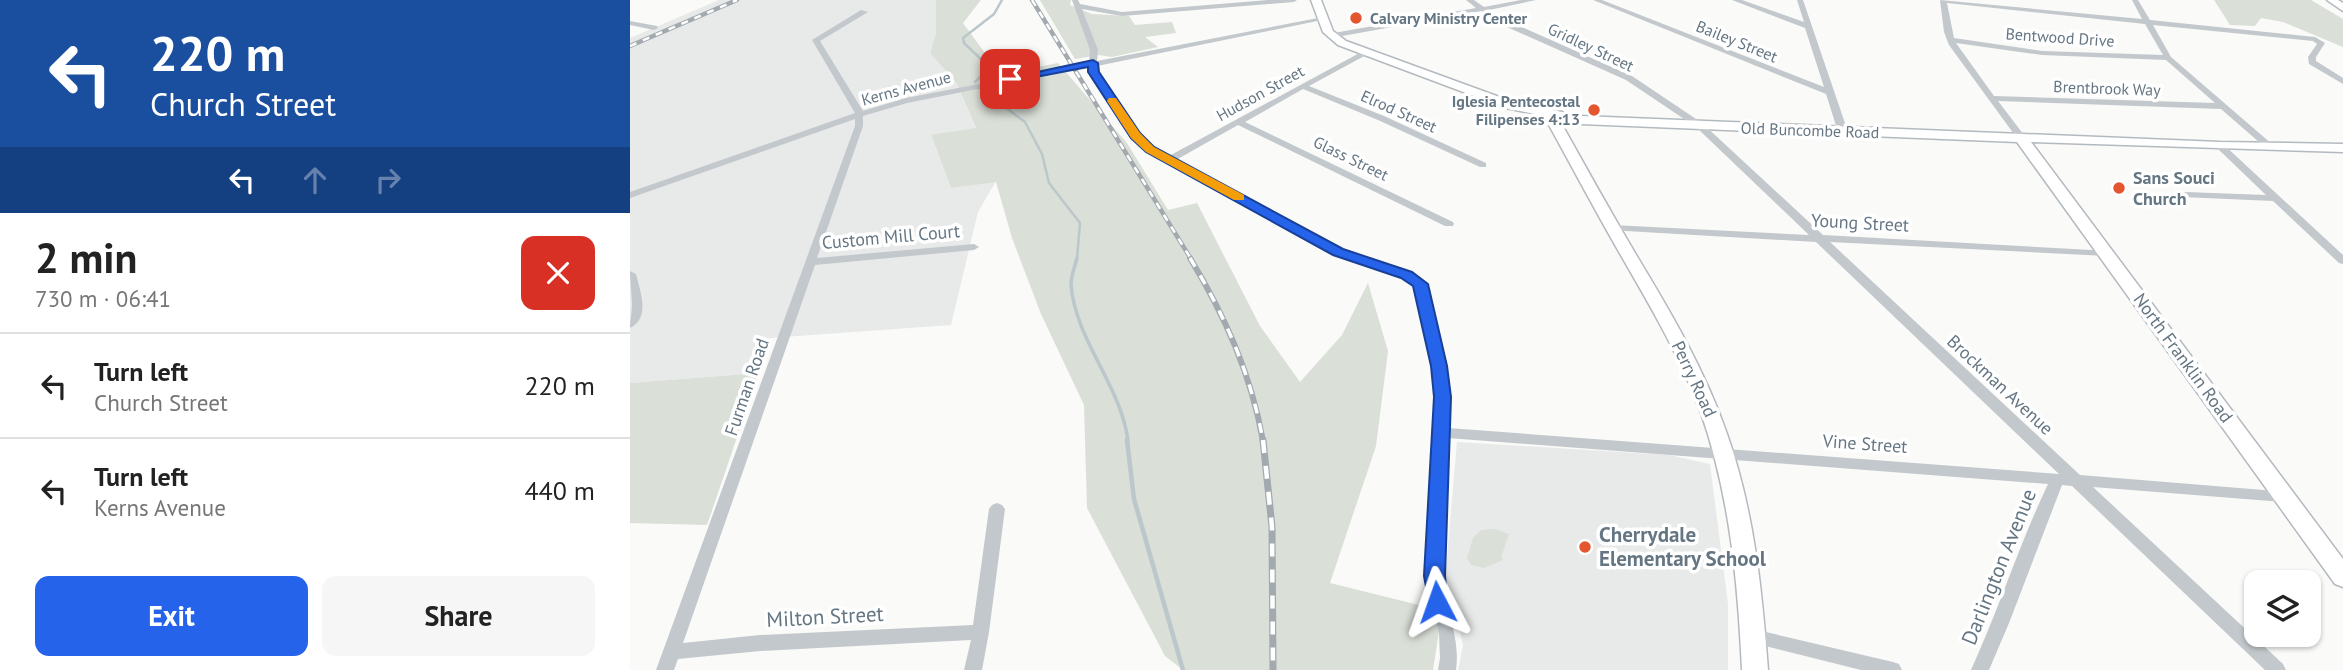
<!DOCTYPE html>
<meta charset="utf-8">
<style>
body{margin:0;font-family:"PT Sans",sans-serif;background:#f6f6f6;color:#222;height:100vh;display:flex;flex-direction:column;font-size:26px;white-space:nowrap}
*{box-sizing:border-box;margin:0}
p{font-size:23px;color:#767676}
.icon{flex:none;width:38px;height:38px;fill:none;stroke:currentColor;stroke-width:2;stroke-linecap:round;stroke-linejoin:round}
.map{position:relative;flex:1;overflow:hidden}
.side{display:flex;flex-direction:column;background:#fff;width:630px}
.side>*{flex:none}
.top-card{background:#1a4fa0;color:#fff;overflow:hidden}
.controls{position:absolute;left:1614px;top:570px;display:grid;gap:14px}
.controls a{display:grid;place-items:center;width:77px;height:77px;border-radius:14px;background:#fff;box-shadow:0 2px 5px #0004;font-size:35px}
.pin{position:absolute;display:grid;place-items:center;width:60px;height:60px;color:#fff;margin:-30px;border-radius:14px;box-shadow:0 4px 10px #0006}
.me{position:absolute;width:77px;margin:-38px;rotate:356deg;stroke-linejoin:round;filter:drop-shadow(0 0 5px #0008)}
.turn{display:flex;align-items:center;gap:24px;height:147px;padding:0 35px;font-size:32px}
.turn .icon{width:91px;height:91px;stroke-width:2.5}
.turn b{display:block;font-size:49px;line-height:60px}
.lanes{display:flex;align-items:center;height:66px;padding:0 35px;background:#0003;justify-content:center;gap:35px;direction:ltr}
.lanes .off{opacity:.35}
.round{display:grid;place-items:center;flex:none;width:74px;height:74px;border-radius:14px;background:#f6f6f6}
.head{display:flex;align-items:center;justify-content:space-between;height:119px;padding:0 35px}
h1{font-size:42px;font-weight:600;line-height:52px}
.action{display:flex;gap:14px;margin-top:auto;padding:14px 35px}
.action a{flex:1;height:80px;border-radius:14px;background:#2563eb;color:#fff;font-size:28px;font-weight:600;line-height:80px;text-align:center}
.action a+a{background:#f6f6f6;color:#222}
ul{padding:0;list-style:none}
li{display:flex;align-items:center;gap:21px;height:105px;padding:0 35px;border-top:2px solid #e0e0e0}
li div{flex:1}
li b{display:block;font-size:26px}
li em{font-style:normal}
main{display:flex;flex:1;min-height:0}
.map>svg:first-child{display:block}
.built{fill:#e8e9e9}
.green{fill:#dadfd7}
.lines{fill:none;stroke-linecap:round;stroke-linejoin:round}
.stream-far2{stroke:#bbc7cb;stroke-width:2.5}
.stream-far1{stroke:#bbc7cb;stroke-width:3.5}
.stream{stroke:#bbc7cb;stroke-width:4.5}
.secondary-casing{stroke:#b3babf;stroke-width:3}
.street{fill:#c3c8cc;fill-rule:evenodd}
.secondary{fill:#fff;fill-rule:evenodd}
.rail-far2-casing{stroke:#a2aab0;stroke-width:4.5}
.rail-far1-casing{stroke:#a2aab0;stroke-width:6}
.rail-casing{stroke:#a2aab0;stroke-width:7}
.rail-far2{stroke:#fff;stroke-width:2.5;stroke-dasharray:7;stroke-linecap:butt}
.rail-far1{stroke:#fff;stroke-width:3.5;stroke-dasharray:10;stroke-linecap:butt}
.rail{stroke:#fff;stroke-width:4.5;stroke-dasharray:13;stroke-linecap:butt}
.route{fill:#2563eb;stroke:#184099;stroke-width:2}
.slow{fill:#f59e0b}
.poi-dot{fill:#e4572e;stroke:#fff;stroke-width:2.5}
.labels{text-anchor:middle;stroke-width:7;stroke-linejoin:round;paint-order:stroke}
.far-poi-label{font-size:16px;font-weight:bold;fill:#657683;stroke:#fff;text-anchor:start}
.far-street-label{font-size:16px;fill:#657683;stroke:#fff}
.poi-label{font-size:18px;font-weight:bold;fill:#657683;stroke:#fff;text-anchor:start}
.street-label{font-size:18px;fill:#657683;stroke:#fff}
.near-poi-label{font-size:21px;font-weight:bold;fill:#657683;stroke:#fff;text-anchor:start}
.near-street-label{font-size:21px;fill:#657683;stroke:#fff}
</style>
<main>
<section class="side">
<div class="top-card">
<div class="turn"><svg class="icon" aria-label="left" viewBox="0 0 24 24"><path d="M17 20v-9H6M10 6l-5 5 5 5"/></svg><div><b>220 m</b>Church Street</div></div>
<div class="lanes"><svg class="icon" aria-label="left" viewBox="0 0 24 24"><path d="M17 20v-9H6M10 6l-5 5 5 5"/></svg><svg class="icon off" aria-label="ahead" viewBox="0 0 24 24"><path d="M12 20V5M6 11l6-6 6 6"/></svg><svg class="icon off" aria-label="right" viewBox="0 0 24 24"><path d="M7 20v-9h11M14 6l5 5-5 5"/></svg></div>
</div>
<div class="head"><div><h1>2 min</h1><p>730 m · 06:41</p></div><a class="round" style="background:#d93025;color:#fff"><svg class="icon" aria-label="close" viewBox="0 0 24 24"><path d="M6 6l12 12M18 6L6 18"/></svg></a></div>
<ul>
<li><svg class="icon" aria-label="left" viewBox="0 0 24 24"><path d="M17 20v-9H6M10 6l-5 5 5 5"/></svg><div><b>Turn left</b><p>Church Street</p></div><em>220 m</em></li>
<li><svg class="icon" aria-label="left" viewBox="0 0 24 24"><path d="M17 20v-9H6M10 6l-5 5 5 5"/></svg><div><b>Turn left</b><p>Kerns Avenue</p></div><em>440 m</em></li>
</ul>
<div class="action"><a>Exit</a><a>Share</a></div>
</section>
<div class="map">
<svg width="1713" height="670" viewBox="0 0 1713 670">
<rect width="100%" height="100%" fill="#fafaf8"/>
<!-- built -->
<g class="built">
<polygon points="89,0 306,0 306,33 300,53 327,84 346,129 301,136 321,188 366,181 348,212 321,325 140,338 129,373 0,383 0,38"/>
<polygon points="827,442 1039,455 1080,464 1098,604 1098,670 828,670 833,646 826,609 815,581"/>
</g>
<!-- green -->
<g class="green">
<polygon points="306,0 351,0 333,23 363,64 377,73 428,63 497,143 538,210 567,203 630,326 670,382 712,335 738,283 758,351 746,446 700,583 801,608 809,631 803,670 553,670 535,656 457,508 454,405 411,314 382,238 366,182 321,188 301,135 346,128 327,84 300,53 306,33"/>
<polygon points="410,0 441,0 440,5 462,14 499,16 505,25 542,22 546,33 515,37 528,47 482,57 469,55 445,59"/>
<polygon points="1584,0 1681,0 1713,19 1713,47 1653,22 1631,18 1625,26 1600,25"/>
<polygon points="129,373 77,525 0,523 0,383"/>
<polygon points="865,529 879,534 871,557 873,560 854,568 841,565 837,558 843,538 851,530"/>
</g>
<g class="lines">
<!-- stream-far2 -->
<g class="stream-far2">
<polyline points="345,82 355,72 356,64 334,43 333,38 364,14 372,0"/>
<polyline points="348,87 395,122 412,154 419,183 450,223 447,259"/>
</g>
<!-- stream-far1 -->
<path class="stream-far1" d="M447,258c-2,8 -6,18 -6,26 4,56 50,101 57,157"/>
<!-- stream -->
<polyline class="stream" points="497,440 504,499 553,670"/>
<defs>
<g id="secondary">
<path d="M681,0h10l12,31 13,10 167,61 68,14 639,26 123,2v8l-312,-10 312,417v28l-8,-3 -318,-442 -436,-18 -22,-5c25,45 50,90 76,134 35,58 70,117 92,181 27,76 35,156 41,236h-26c-4,-87 -12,-174 -41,-257 -21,-57 -52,-109 -82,-161 -26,-45 -50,-91 -75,-136l-38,-8 -168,-63 -15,-13z"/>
<polygon points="1697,0 1708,0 1713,3 1713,11"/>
</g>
</defs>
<!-- secondary casing -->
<use href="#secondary" class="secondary-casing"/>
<!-- street -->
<g class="street">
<path d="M442,0h6l2,4 42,8 146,-12h29l-3,2 -172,14 -40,-7 16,41 -1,11 226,-44 4,2 -230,47v6c22,32 38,65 72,84l196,-106h3v4l-59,32 75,30 102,47v4h-6l-102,-47 -75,-31 -58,33 208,100 1,2 -1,2h-8l-207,-101 -62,35 165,90 70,23 11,6 8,10 20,108 -2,31 611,46 -243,-232 -207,-12 -1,-2 1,-2 4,-1 196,10 -113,-108 -70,-47 -128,-57 -17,-12 -150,27h-3v-4l148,-26 -10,-8h8l10,7 37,-7h15l-47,10 15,9 128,57 70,47 121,112 287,16 1,2 -1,2 -4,1 -276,-14 250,233 208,17 2,4 -2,4 -5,2 -190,-15 190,177 3,6h-21l-193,-184 -10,-1 -53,138 -20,47h-18c28,-61 48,-125 77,-186l-600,-46c-2,45 -7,91 -6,136 1,34 19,59 14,96h-18l2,-12 -1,-24 -13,-58 10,-179 -18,-108 -4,-6 -11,-6 -70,-23 -186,-103 -15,-14 -43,-65v-5l-182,36 -44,13v10l-46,132 157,-14 5,3 -5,3 -159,15 -132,378 77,-8 213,-10 16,-116 3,-4 5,-2 5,2 3,4 -16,123 -7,38h-18l7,-30 -211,11 -82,8 -4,11h-18l199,-544v-7l-225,79v-6l225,-79 -43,-73 49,-30 7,2 -48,29 43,70 43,-13 183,-35 1,-13z"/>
<polygon points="963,0 972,0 1194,87 1175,28 1102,0 1112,0 1174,22 1167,0 1173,0 1218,132 1213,135 1208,132 1196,94"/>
<path d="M1310,0l202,19 -10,-19h6l12,20 165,17 10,6 -9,14v4l27,17v6l-34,-20 -1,-7 9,-13 -4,-3 -160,-16 18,32 102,88v4h-6l-46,-40 -223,-8 29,38 -5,3 -3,-1 -70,-96 -5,-13zM1317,3l198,21 18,31 -121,-4 -88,-13zM1326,43l86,12 124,5 49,43 -221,-7z"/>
<polygon points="0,21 27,26 28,28 24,30 0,25"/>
<polygon points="1590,143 1593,144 1713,255 1713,264 1709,263 1643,201 1552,197 1552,193 1556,192 1636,195 1587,148 1585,146"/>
<path d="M0,271l6,3c4,17 15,44 -6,54 0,-8 2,-16 2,-23 0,-9 -2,-24 -2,-34z"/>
<polygon points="1123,629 1263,662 1269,664 1272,670 1231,670 1123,643 1117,641 1114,636 1117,631"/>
</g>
<!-- secondary -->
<use href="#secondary" class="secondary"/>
<defs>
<g id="rail-far2">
<polyline points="402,0 561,259"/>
<polyline points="0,46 107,0"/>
</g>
<path id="rail-far1" d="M560,258c35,58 61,116 73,183"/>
<polyline id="rail" points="633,440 642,527 643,670"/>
</defs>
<!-- rail-far2 casing -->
<use href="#rail-far2" class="rail-far2-casing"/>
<!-- rail-far1 casing -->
<use href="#rail-far1" class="rail-far1-casing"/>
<!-- rail casing -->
<use href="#rail" class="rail-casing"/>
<!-- rail-far2 -->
<use href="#rail-far2" class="rail-far2"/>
<!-- rail-far1 -->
<use href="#rail-far1" class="rail-far1"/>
<!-- rail -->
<use href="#rail" class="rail"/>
</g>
<!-- route -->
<polygon class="route" points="463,60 468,63 469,72 510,133 524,147 713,249 782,272 798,284 817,366 821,397 815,576 818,602 815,608 807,611 800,608 794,576 804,397 801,366 783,286 771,278 703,255 516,152 501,138 458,72 458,67 380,82 375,79"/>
<!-- slow -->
<polygon class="slow" points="479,98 486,98 510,133 524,147 614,195 614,200 604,200 516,152 501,138 477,101"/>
<!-- markers -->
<g class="poi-dot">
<circle cx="726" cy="18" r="7"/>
<circle cx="964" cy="110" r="7"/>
<circle cx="1489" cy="188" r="7"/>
<circle cx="955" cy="547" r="7"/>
</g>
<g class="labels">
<!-- far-poi labels -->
<g class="far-poi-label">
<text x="740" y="24">Calvary Ministry Center</text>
<text x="950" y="107" text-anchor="end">Iglesia Pentecostal<tspan x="950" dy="18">Filipenses 4:13</tspan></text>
</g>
<!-- far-street labels -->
<g class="far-street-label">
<text transform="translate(1430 37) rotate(4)" y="6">Bentwood Drive</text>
<text transform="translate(1107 41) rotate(22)" y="6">Bailey Street</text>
<text transform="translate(961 47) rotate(25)" y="6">Gridley Street</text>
<text transform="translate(276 88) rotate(-15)" y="6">Kerns Avenue</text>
<text transform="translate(1477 88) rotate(2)" y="6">Brentbrook Way</text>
<text transform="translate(630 93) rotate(-29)" y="6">Hudson Street</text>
<text transform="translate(769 111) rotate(24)" y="6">Elrod Street</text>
<text transform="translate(1180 130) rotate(2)" y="6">Old Buncombe Road</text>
<text transform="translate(721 158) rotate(26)" y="6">Glass Street</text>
</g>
<!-- poi labels -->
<g class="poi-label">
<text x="1503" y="184">Sans Souci<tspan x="1503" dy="21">Church</tspan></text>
</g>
<!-- street labels -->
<g class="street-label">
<text transform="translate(1230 223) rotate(3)" y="6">Young Street</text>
<text transform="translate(261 237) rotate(-5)" y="6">Custom Mill Court</text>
<text transform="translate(1553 358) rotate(54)" y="6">North Franklin Road</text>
<text transform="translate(1064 379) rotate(65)" y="6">Perry Road</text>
<text transform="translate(1370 385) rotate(43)" y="6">Brockman Avenue</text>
<text transform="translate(117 387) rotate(-71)" y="6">Furman Road</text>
<text transform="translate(1235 444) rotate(4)" y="6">Vine Street</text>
</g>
<!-- near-poi labels -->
<g class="near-poi-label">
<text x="969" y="542">Cherrydale<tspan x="969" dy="24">Elementary School</tspan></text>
</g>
<!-- near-street labels -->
<g class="near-street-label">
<text transform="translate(1369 567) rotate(-68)" y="7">Darlington Avenue</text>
<text transform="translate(195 617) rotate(-3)" y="7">Milton Street</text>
</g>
</g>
</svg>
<div class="controls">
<a><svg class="icon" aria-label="layers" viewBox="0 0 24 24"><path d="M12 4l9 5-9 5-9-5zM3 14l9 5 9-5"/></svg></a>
</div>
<div class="pin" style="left:380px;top:79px;background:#d93025"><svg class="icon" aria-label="arrive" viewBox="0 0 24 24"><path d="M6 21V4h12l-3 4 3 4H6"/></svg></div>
<svg class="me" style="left:807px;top:602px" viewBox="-20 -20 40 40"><path d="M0-17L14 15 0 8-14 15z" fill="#2563eb" stroke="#fff" stroke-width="4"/></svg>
</div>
</main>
